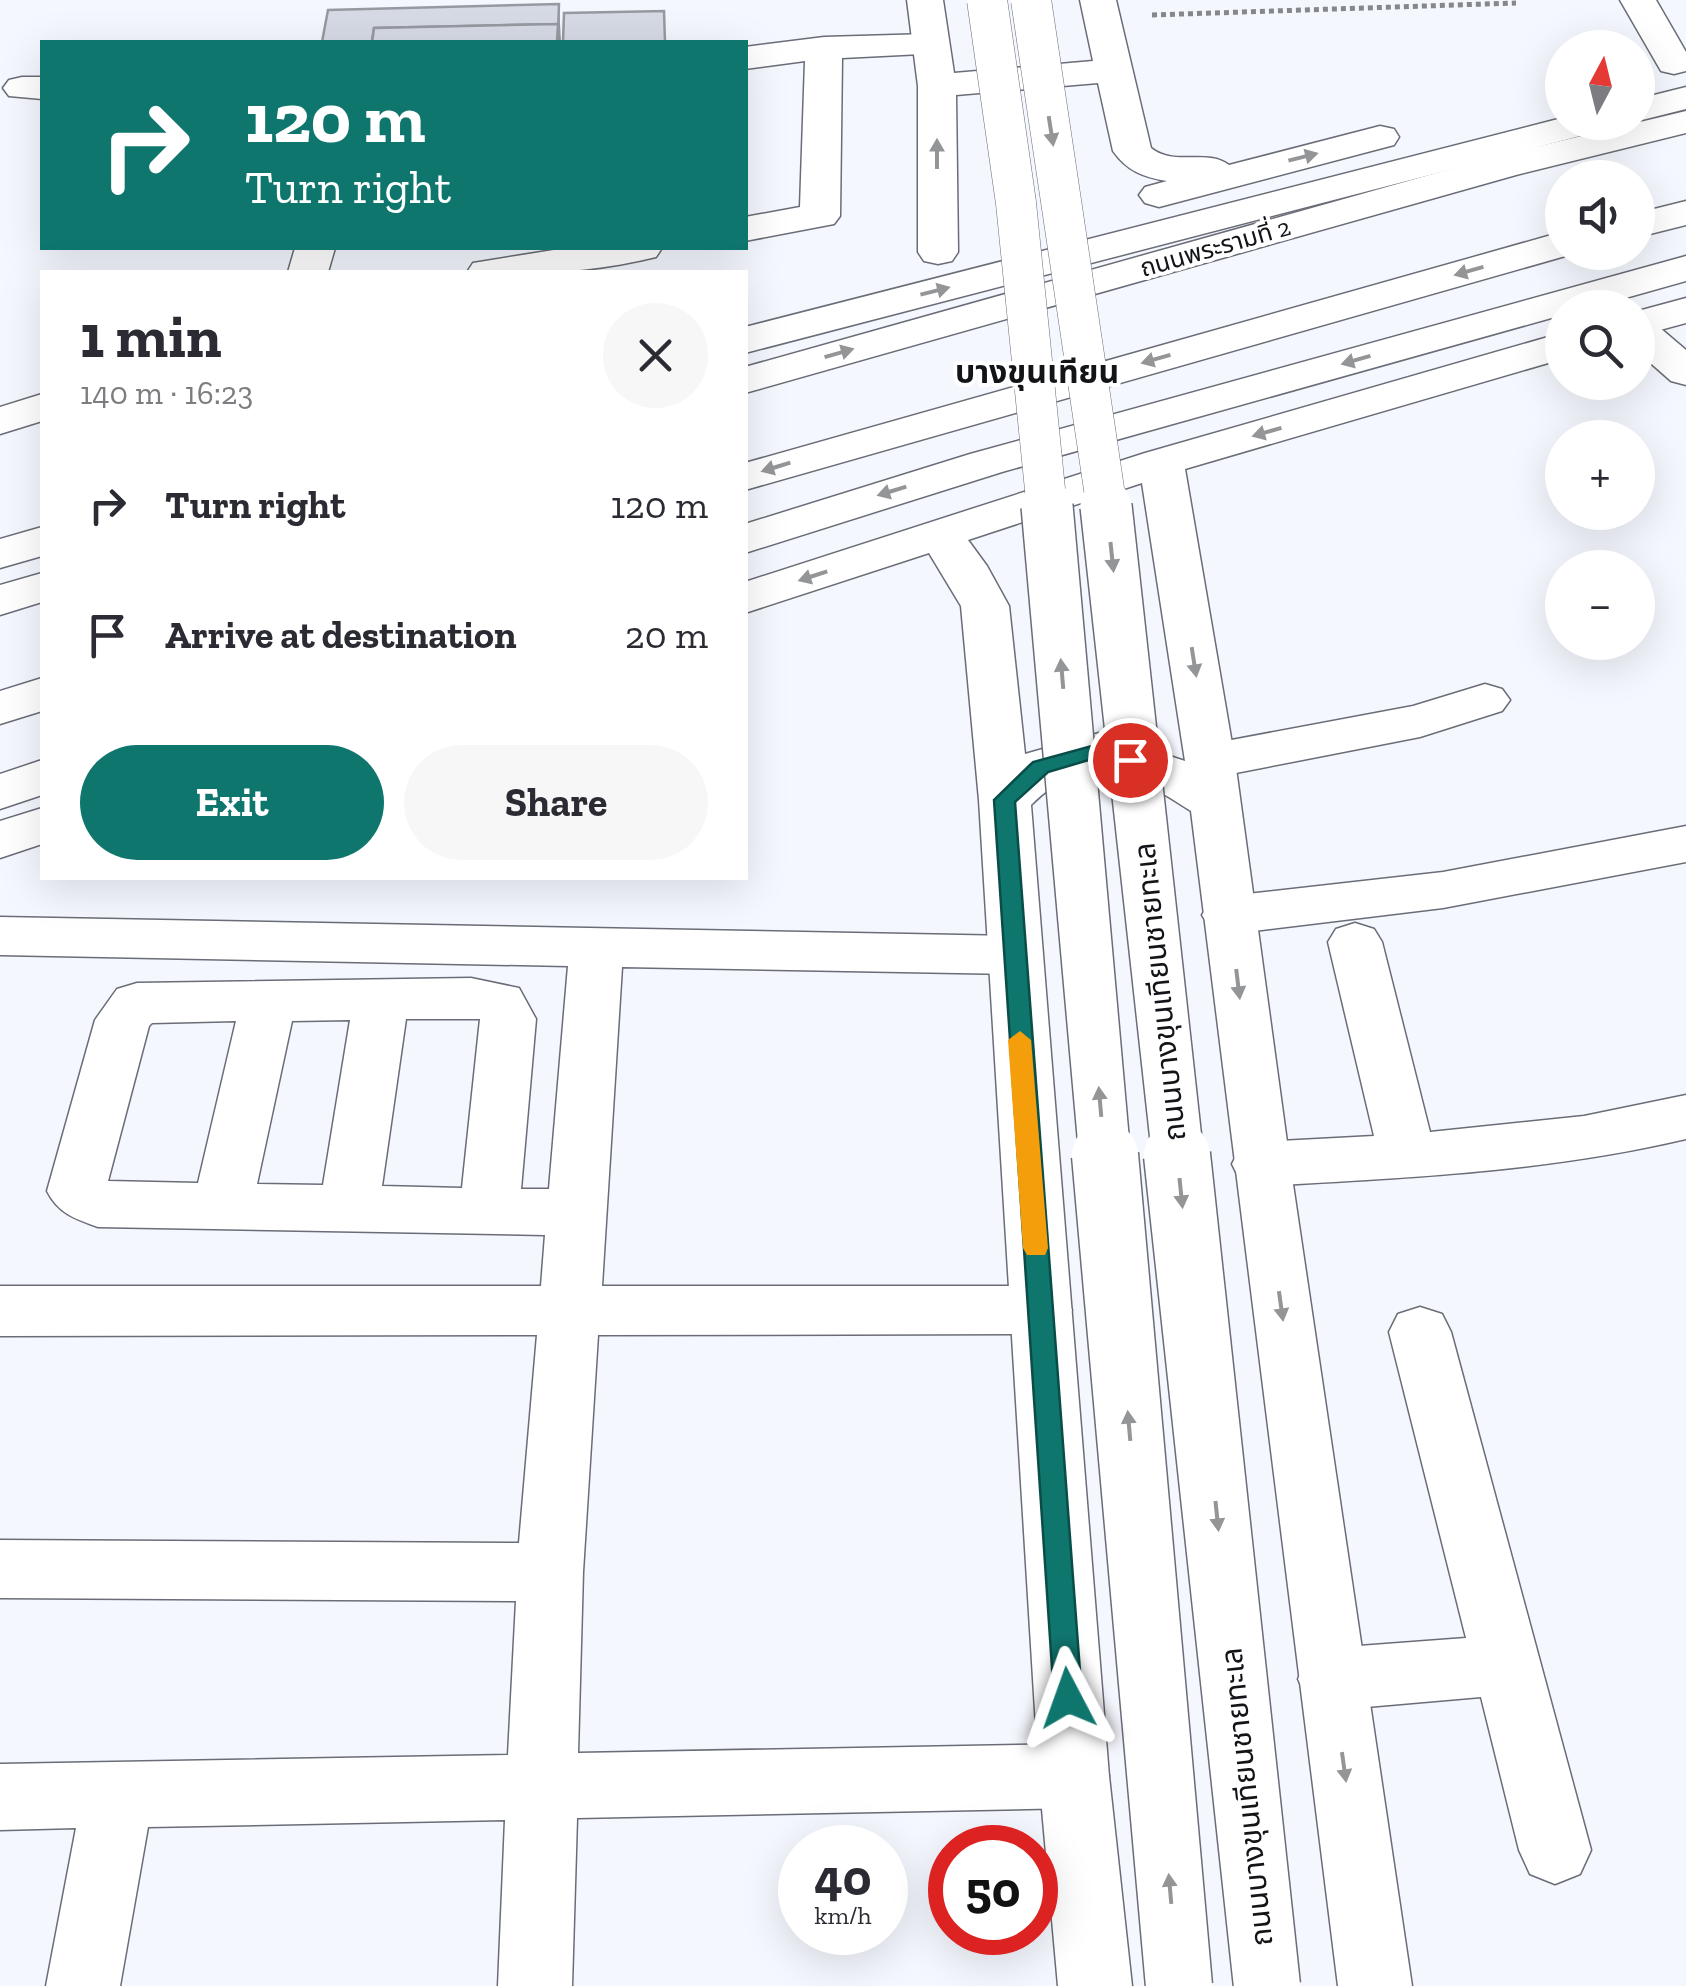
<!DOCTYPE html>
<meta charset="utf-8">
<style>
body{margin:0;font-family:"Zilla Slab","Noto Sans Thai",serif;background:#f7f7f7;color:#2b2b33;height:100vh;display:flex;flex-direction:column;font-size:38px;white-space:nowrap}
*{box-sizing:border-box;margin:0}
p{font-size:32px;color:#7c7c81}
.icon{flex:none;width:55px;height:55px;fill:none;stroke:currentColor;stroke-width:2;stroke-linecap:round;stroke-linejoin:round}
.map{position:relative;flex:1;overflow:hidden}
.sheet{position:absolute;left:40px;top:270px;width:708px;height:610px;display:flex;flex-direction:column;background:#fff;border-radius:0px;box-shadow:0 10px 40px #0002}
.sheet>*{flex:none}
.top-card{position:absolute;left:40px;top:40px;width:708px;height:210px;border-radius:0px;box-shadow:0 10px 40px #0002;background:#0f766e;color:#fff;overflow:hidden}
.needle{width:65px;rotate:7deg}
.tools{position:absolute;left:1545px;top:30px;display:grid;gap:20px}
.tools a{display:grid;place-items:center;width:110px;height:110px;border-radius:50%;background:#fff;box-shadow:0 10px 40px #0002;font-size:50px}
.speed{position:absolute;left:778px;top:1825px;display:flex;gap:20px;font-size:50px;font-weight:700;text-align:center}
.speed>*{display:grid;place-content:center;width:130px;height:130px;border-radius:50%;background:#fff;box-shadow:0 10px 40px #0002;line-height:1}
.speed small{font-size:25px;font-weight:400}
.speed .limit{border:15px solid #d22;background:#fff;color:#111}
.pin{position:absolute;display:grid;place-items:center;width:85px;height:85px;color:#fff;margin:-42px;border:5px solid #fff;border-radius:50%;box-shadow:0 2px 10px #0007}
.me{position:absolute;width:110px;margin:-55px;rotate:356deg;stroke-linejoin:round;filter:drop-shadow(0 0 8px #0008)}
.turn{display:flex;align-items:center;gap:35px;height:210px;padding:0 40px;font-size:45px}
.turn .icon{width:130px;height:130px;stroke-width:2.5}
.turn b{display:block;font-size:70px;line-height:85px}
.round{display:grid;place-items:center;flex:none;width:105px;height:105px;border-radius:52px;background:#f7f7f7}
.headline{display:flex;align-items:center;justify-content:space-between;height:170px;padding:0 40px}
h1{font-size:60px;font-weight:700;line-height:75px}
.primary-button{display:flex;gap:20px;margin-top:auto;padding:20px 40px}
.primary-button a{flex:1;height:115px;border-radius:60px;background:#0f766e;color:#fff;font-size:40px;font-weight:700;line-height:115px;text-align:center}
.primary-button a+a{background:#f7f7f7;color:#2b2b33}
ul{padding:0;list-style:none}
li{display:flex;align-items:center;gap:30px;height:130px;padding:0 40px}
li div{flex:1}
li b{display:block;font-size:38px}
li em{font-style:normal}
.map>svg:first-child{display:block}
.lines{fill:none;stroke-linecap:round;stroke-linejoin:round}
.minor-casing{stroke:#6a6d77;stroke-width:3}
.major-casing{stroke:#6a6d77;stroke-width:3}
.highway-casing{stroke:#6a6d77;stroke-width:3}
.path{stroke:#85878c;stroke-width:5;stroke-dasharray:5 4;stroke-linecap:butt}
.minor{fill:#fff;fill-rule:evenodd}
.major{fill:#fff;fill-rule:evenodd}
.highway{fill:#fff;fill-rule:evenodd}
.major-bridge-far2-casing{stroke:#6a6d77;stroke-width:41;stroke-linecap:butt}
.major-bridge-far1-casing{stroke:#6a6d77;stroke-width:54;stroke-linecap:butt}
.major-bridge-casing{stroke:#6a6d77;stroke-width:69;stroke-linecap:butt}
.major-bridge-far2{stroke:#fff;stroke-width:40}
.major-bridge-far1{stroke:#fff;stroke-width:51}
.major-bridge{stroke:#fff;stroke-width:66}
.shaded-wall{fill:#9699a0}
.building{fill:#d6dae5;stroke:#9699a0;stroke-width:2.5}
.oneway{fill:#949597}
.route{fill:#0f766e;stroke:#0a4d48;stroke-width:2.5}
.slow{fill:#f59e0b}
.labels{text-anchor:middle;stroke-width:8;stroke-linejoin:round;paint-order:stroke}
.far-street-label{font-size:25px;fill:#121418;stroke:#fff}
.street-label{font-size:30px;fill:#121418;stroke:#fff}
.far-district-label{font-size:32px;font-weight:bold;fill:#121418;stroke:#fff}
</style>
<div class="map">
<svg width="1686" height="1986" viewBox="0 0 1686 1986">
<rect width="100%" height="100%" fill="#f5f7fe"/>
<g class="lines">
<defs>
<g id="minor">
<polygon points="1620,0 1656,0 1686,52 1686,71 1674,74 1661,71"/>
<polygon points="929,34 942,37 947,45 942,53 842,58 840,216 834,224 745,241 745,217 800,207 805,61 745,69 745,47 824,37"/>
<polygon points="22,77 42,77 42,99 9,96 3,88 9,80"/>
<polygon points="295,248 335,248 328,272 288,272"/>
<path d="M566,248h96l-6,9c-61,15 -127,19 -189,15l6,-9z"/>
<polygon points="1638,318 1653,322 1686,350 1686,385 1671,381 1638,352"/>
<polygon points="42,394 42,421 0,434 0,407"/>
<polygon points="1485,684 1502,689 1510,700 1502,711 1420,737 1210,778 1192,773 1185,761 1192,749 1210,744 1413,706"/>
<polygon points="1686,826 1686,862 1443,908 1229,934 1210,928 1202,915 1210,902 1229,896 1443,872"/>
<path d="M0,917l1013,19 19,5 8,14 -8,14 -19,5 -391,-7 -20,319h439l22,7 9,17 -9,17 -22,7 -443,1 -15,237 -5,181 496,-9 25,9 10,23 -10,23 -25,9 -497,10 -5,168h-74l7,-166 -357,7 -28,159h-74l30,-158 -76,2v-66l508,-9 8,-154 -516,-3v-58l519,3 18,-208 -537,1v-50h541l4,-51 -447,-8c-23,-8 -40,-14 -51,-36l48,-171 22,-31 20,-6 334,-5 48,10 17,31 -15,170h28l19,-223 -568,-11zM406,1019h74l-18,169 -80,-2zM350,1020l-27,165 -66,-1 35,-163zM236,1021l-38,162 -90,-2 41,-155 3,-3z"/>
<path d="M1355,923l19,6 8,13 48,190 154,-16 102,-21v44c-140,33 -282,39 -425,47l-21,-6 -8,-16 8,-16 21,-6 113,-6 -46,-194 8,-13z"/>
<polygon points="1420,1307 1442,1314 1451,1332 1591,1850 1580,1874 1555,1884 1530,1874 1519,1850 1481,1697 1332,1710 1308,1701 1298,1679 1308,1657 1332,1648 1466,1638 1389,1332 1398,1314"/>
</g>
<g id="major">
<path d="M907,0h36l11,73 139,-12 -13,-61h36l35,148c24,19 56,0 78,17l151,-39 14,3 5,8 -5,8 -235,62 -14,-4 -6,-8 6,-8 22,-6c-24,-4 -40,-10 -54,-30l-15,-68 -142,12 2,157 -6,9 -14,3 -14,-3 -6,-9v-166z"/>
<polygon points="1686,87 1686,109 1638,121 1638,99"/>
<polygon points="1562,118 1562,122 1609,122 1603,130 745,353 745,327"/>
<polygon points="1686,256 1686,281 1590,308 1562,308 1562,315 1002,472 745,553 745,524 970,454"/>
<polygon points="1686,298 1686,323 1638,336 1638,311"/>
<path d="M1562,333v26l-377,110 50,292 55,403 122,822h-74l-147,-1175c-64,-40 -98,-66 -160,-6l78,971 23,210h-74l-19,-210 -60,-976 -18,-194 -32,-53 -184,60v-31l400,-129zM1142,483l43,278 -86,-28 -74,21 -16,-148 -22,-40 -19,-26z"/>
<polygon points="42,527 42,556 0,568 0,539"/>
<polygon points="42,760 42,795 0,809 0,774"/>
<polygon points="42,808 42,844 0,858 0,821"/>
</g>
<g id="highway">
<polygon points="1686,111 1686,133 1516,175 745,393 745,367 1490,158"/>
<polygon points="1686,201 1686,225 1638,237 1638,213"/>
<polygon points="1562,232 1562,252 1576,253 745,490 745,463"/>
<polygon points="42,573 42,602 0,615 0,585"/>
<polygon points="42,678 42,711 0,724 0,691"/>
</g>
</defs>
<!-- minor casing -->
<use href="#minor" class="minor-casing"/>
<!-- major casing -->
<use href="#major" class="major-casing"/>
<!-- highway casing -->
<use href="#highway" class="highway-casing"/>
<!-- path -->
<polyline class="path" points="1152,15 1516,3"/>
<!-- minor -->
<use href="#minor" class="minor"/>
<!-- major -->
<use href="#major" class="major"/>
<!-- highway -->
<use href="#highway" class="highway"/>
<defs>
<g id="major-bridge-far2">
<polyline points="987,0 1016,203 1047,509"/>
<polyline points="1031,0 1107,509"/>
</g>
<g id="major-bridge-far1">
<polyline points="1047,506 1105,1158"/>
<polyline points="1106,506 1178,1158"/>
</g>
<g id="major-bridge">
<polyline points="1105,1155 1179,1986"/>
<polyline points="1177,1155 1267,1986"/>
</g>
</defs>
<!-- major-bridge-far2 casing -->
<use href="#major-bridge-far2" class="major-bridge-far2-casing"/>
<!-- major-bridge-far1 casing -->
<use href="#major-bridge-far1" class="major-bridge-far1-casing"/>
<!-- major-bridge casing -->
<use href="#major-bridge" class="major-bridge-casing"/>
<!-- major-bridge-far2 -->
<use href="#major-bridge-far2" class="major-bridge-far2"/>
<!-- major-bridge-far1 -->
<use href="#major-bridge-far1" class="major-bridge-far1"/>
<!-- major-bridge -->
<use href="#major-bridge" class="major-bridge"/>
</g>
<!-- shaded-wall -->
<polygon class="shaded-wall" points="559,4 561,42 557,42"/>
<!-- building -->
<g class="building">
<polygon points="559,4 558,32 558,24 374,28 372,42 322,42 328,10"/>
<polygon points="664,11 665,42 563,42 564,13"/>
<polygon points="558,24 557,42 372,42 374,28"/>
</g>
<!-- one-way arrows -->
<defs><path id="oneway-solid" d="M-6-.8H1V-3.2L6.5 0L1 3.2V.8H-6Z" transform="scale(2.5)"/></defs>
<g class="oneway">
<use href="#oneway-solid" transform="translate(1051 131) rotate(81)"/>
<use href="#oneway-solid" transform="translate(937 154) rotate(-90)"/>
<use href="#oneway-solid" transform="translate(1303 157) rotate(-14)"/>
<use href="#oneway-solid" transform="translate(1469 271) rotate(164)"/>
<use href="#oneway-solid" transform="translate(935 291) rotate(-14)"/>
<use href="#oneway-solid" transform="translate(839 353) rotate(-16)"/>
<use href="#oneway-solid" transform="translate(1156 359) rotate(164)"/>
<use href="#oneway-solid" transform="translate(1356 360) rotate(164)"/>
<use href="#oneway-solid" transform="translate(1267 432) rotate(164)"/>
<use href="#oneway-solid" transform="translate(776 467) rotate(163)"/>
<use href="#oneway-solid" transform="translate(892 491) rotate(163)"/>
<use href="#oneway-solid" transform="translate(1112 557) rotate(84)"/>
<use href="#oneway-solid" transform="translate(813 576) rotate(162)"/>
<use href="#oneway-solid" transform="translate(1194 662) rotate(81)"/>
<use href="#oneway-solid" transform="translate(1062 674) rotate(-95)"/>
<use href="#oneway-solid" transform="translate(1238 984) rotate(83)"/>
<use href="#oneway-solid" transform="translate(1100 1102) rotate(-95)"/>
<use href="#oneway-solid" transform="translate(1181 1193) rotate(84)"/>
<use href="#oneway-solid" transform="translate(1281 1306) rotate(82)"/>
<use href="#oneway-solid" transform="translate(1129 1426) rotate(-95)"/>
<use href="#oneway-solid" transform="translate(1217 1516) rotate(84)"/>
<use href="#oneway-solid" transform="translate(1344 1767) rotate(82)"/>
<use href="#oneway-solid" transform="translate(1170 1889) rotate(-95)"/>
</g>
<!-- route -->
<polygon class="route" points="1099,744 1138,755 1141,760 1130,766 1099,757 1048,772 1015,802 1082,1698 1078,1708 1068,1711 1058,1708 1054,1698 994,800 1033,762"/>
<!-- slow -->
<polygon class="slow" points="1020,1031 1031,1040 1048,1248 1045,1255 1027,1255 1023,1248 1008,1040"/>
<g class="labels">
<!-- far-street labels -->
<g class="far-street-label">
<text transform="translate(1215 247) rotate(-16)" y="9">ถนนพระรามที่ 2</text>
</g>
<!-- street labels -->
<g class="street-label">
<text transform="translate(1160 992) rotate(-96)" y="10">ถนนบางขุนเทียนชายทะเล</text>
<text transform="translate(1247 1797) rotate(-96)" y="10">ถนนบางขุนเทียนชายทะเล</text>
</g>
<!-- far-district labels -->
<g class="far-district-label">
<text x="1037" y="383">บางขุนเทียน</text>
</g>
</g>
</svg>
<div class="tools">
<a><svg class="needle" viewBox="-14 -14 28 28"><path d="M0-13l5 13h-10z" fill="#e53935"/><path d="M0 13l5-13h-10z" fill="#7c7c81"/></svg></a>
<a><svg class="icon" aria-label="sound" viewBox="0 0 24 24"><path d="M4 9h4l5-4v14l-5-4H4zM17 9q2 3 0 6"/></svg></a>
<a><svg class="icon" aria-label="search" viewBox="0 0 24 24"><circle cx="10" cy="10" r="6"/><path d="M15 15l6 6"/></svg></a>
<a>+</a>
<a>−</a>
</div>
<div class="speed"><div>40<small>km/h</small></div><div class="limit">50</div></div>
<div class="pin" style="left:1130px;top:760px;background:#d93025"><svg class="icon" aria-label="arrive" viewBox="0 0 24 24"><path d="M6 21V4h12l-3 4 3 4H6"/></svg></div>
<svg class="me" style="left:1068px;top:1698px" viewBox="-20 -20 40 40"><path d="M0-17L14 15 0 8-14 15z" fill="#0f766e" stroke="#fff" stroke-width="4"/></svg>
<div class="top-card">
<div class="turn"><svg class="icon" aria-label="right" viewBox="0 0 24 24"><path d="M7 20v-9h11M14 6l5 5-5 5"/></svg><div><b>120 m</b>Turn right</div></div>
</div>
<section class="sheet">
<div class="headline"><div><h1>1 min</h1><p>140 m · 16:23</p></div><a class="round"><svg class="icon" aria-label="close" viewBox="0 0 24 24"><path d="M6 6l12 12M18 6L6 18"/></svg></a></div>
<ul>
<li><svg class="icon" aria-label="right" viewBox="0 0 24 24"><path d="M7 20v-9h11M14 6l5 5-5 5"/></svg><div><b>Turn right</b></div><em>120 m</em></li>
<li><svg class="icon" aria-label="arrive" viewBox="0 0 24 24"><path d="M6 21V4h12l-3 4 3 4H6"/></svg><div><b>Arrive at destination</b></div><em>20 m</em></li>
</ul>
<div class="primary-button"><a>Exit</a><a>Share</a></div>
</section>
</div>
